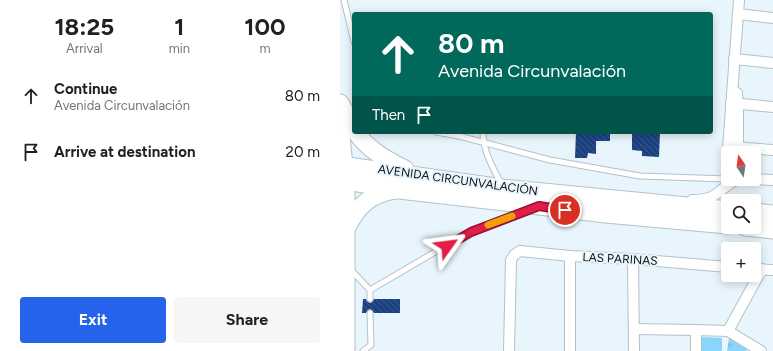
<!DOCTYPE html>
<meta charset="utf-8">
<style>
body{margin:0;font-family:Figtree,sans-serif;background:#f6f6f6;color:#202124;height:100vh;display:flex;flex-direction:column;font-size:15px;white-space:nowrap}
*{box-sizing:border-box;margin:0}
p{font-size:13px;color:#757577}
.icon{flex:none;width:22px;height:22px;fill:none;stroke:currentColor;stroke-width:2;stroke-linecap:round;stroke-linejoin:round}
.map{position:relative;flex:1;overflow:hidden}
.details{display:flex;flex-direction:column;background:#fff;width:340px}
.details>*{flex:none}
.guide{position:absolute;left:12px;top:12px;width:361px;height:122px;border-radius:4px;box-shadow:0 2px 10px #0003;background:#00695c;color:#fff;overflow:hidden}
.needle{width:26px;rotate:347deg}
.controls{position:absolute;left:381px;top:146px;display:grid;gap:8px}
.controls a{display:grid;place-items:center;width:40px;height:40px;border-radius:4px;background:#fff;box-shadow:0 2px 10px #0003;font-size:20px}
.pin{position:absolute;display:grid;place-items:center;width:34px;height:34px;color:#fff;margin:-17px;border:2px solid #fff;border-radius:50%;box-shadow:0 1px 4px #0007}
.me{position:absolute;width:44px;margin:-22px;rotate:59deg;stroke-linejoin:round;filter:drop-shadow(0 0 3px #0008)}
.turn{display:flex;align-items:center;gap:14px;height:84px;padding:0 20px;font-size:18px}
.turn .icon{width:52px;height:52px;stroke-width:2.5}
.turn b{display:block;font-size:28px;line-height:34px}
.then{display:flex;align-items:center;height:38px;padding:0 20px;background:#0003;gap:8px;font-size:15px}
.eta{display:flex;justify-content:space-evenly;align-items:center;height:68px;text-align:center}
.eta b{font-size:24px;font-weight:700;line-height:28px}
.button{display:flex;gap:8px;margin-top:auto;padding:8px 20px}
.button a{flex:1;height:46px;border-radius:4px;background:#2563eb;color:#fff;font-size:16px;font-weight:700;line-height:46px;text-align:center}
.button a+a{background:#f6f6f6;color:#202124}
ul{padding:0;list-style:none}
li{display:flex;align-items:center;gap:12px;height:56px;padding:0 20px}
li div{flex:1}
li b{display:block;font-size:15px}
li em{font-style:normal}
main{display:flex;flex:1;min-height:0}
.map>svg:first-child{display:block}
.grass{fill:#89d5fb}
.park{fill:url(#park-tufts)}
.building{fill:url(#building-back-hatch)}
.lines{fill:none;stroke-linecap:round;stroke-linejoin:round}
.service-casing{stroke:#b5c1c8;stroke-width:7}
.minor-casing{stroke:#b5c1c8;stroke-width:12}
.primary-casing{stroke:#b5c1c8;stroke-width:19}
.trunk-casing{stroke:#b5c1c8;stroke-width:19}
.service{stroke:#fff;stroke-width:5}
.minor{stroke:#fff;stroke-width:10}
.primary{stroke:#fff;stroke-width:17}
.trunk{stroke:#fff;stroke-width:17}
.route-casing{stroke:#92132f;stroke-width:10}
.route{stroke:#e11d48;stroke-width:7}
.slow{stroke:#f59e0b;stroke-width:7}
.labels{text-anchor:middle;stroke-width:4;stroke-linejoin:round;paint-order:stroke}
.street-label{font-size:12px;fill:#0b0f12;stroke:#e8f5fc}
</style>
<main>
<section class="details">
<div class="eta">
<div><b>18:25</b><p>Arrival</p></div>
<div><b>1</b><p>min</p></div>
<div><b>100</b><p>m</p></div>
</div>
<ul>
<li><svg class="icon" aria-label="ahead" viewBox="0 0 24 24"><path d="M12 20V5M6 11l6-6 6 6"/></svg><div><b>Continue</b><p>Avenida Circunvalación</p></div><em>80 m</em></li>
<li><svg class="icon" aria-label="arrive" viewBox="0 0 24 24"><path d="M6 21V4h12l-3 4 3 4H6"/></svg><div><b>Arrive at destination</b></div><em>20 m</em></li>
</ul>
<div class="button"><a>Exit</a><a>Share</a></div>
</section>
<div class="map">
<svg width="433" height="351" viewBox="0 0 433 351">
<defs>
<pattern id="park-tufts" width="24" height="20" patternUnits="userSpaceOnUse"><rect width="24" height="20" fill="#89d5fb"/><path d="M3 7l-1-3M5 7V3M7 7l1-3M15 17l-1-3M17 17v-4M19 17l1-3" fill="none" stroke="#75b6d6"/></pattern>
<pattern id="building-back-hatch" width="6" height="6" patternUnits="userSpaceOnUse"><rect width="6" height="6" fill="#1c4181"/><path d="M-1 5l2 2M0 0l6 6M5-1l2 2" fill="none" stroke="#3b598c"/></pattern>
</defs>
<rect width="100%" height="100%" fill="#e8f5fc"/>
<!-- grass -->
<polygon class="grass" points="362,337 382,338 382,351 361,351"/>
<!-- park -->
<polygon class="park" points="389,338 407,348 406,351 387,351"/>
<!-- building -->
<g class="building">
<polygon points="236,132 270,132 270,141 256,141 256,154 248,153 247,158 235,158"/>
<polygon points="292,132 320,132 319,157 302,156 302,151 292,150"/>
<polygon points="23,299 26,299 27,301 30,303 32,302 34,299 60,299 60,313 34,313 30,309 28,310 26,313 22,313"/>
</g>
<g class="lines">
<defs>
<g id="service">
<polyline points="4,0 14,42"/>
<polyline points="96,132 119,136 210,160 300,176 387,179"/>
<path d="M143,132c0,20 10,36 19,53"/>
<polyline points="11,270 30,290 30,299"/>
<polyline points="30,290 131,231 188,210"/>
<polyline points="23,351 31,345 30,313"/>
</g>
<g id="minor">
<polyline points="398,14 433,18"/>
<polyline points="394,59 433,63"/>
<polyline points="397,93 398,111 398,153"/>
<polyline points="391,103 433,107"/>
<polyline points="391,147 433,150"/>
<polyline points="414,179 433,180"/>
<polyline points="388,185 387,162 399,0"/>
<path d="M352,200c6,0 13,0 19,-3 12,-5 18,-18 32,-18"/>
<polyline points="230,256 230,351"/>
<polyline points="293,259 294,351"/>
<polyline points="414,269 433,270"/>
<polyline points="294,329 356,330 388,331 421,351"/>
<polyline points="388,331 422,269"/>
<polyline points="169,351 171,260 174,255 180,251 230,256 293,259 388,267"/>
<polyline points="356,351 356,330"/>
</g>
<polyline id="primary" points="6,180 6,351"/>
<g id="trunk">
<polyline points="0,103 14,128"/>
<polyline points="0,126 5,176"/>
<path d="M16,132c12,18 31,28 49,37"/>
<polyline points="0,165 163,188 388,210"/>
<polyline points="0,180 59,190 199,206 266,214 388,225"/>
<polyline points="414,212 433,214"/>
<polyline points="405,227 433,230"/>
<path d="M6,229c11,-22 23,-35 49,-39"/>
</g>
</defs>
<!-- service casing -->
<use href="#service" class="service-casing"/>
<!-- minor casing -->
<use href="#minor" class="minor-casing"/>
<!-- primary casing -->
<use href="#primary" class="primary-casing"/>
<!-- trunk casing -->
<use href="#trunk" class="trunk-casing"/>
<!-- service -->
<use href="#service" class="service"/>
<!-- minor -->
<use href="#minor" class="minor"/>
<!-- primary -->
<use href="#primary" class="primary"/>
<!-- trunk -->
<use href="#trunk" class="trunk"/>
</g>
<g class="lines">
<defs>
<polyline id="route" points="107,246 131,232 199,206 225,210"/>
</defs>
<!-- route casing -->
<use href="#route" class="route-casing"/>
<!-- route -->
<use href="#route" class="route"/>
<!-- slow -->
<polyline class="slow" points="148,225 172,216"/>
</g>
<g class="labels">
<!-- street labels -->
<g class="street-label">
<text transform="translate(118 180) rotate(8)" y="4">AVENIDA CIRCUNVALACIÓN</text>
<text transform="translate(280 259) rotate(3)" y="4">LAS PARINAS</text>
</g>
</g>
</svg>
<div class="controls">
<a><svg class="needle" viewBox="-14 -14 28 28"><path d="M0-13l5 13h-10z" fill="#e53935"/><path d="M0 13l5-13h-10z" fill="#757577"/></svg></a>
<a><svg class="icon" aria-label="search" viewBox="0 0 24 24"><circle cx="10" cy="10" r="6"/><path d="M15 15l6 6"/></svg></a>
<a>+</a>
</div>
<div class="pin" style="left:225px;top:210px;background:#d93025"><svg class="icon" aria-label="arrive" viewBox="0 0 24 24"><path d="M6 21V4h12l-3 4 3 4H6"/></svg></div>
<svg class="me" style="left:107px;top:246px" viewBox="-20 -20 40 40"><path d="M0-17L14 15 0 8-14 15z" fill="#e11d48" stroke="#fff" stroke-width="4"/></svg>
<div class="guide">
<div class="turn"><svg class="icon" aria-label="ahead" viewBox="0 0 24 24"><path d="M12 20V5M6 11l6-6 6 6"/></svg><div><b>80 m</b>Avenida Circunvalación</div></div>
<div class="then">Then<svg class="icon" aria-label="arrive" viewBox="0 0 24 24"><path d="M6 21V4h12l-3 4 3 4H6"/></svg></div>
</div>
</div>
</main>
